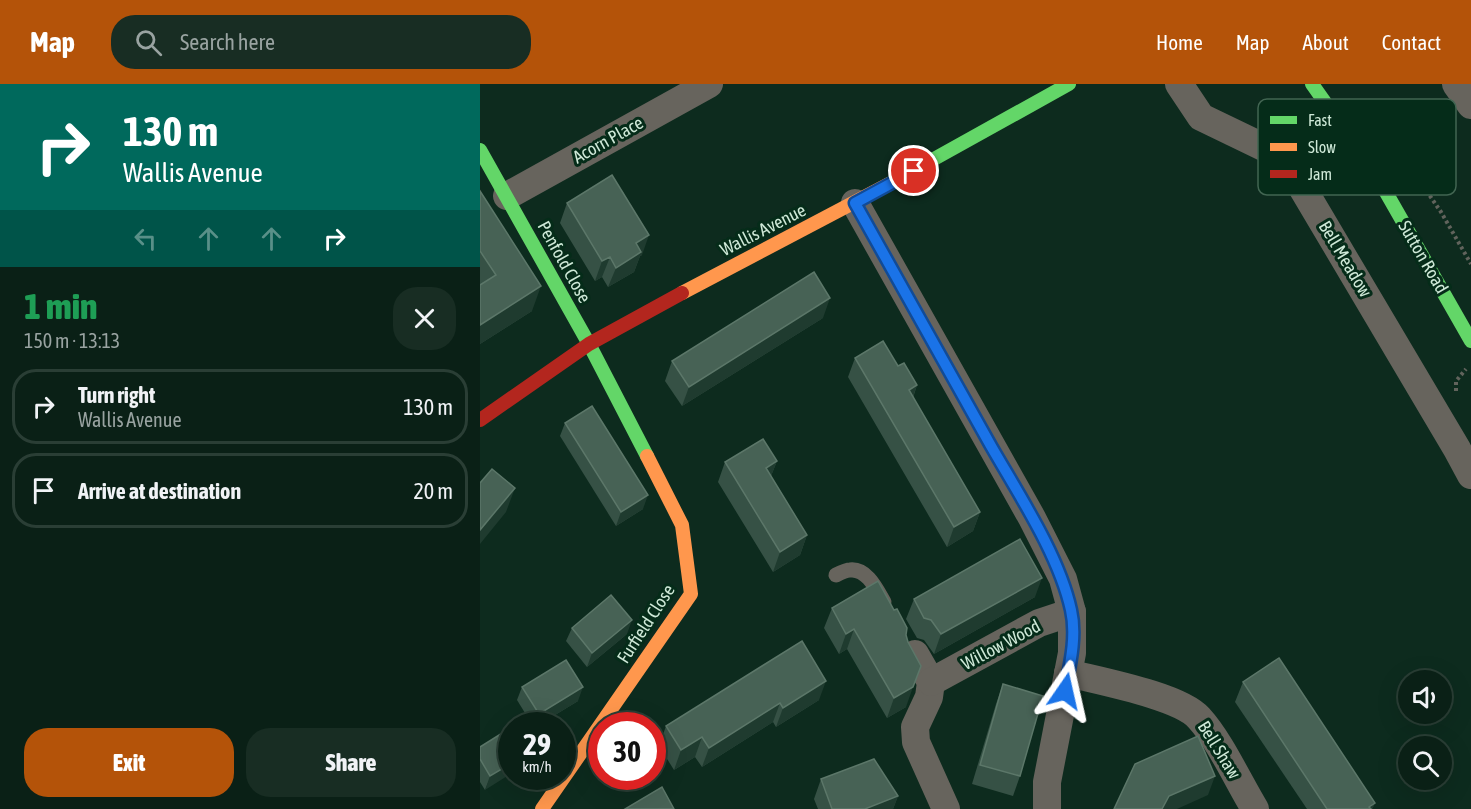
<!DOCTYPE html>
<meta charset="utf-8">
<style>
body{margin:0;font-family:"Asap Condensed",sans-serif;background:#182d23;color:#f1f3f6;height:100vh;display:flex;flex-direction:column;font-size:22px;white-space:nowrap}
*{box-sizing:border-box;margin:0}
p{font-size:20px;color:#99a3a1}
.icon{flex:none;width:33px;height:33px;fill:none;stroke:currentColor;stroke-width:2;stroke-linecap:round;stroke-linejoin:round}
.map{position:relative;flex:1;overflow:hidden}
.side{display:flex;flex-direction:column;background:#0a2016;width:480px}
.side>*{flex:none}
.hud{background:#00695c;color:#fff;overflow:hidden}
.tools{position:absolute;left:918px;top:586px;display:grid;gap:12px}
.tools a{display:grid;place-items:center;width:54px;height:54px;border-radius:50%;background:#0a2016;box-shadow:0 6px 24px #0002,0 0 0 2px #2a3e35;font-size:30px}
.speed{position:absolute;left:18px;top:628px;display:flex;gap:12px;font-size:30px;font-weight:700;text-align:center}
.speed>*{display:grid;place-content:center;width:78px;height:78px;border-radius:50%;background:#0a2016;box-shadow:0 6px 24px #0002,0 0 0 2px #2a3e35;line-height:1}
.speed small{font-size:15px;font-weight:400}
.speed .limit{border:9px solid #d22;background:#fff;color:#111}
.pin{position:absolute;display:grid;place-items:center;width:51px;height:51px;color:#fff;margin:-26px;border:3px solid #fff;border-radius:50%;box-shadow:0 2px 6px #0007}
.me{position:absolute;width:66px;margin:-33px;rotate:11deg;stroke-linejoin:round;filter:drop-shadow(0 0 4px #0008)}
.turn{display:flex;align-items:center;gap:21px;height:126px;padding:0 24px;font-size:27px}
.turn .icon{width:78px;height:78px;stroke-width:2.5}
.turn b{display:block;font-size:42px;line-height:51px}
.lanes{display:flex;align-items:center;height:57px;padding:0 24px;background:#0003;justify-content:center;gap:30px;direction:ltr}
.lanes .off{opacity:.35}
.round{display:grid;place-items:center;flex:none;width:63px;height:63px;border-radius:24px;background:#182d23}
.summary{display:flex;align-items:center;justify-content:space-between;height:102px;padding:0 24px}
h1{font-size:36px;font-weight:800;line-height:45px;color:#1e9e55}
.action{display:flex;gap:12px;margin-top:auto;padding:12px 24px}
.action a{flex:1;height:69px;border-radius:24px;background:#b45309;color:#fff;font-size:24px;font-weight:800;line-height:69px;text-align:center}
.action a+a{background:#182d23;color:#f1f3f6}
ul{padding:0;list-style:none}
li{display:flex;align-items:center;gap:18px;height:75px;margin:0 12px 9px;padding:0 12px;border:3px solid #2a3e35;border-radius:24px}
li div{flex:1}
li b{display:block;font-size:22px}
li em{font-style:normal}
header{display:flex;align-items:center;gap:36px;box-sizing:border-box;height:84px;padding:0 30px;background:#b45309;color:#fff}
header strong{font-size:28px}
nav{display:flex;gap:33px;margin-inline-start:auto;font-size:21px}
.search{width:420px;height:54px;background:#182d23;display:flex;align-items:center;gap:15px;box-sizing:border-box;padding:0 21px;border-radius:24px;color:#99a3a1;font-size:22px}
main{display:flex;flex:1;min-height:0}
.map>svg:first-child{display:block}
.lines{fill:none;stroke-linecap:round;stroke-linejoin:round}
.path{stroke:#61635c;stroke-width:4;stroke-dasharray:3 3;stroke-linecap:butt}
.lane{stroke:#67645d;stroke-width:15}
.street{stroke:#67645d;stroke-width:28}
.fast{stroke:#63d668;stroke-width:14}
.slow{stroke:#ff974d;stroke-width:14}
.jam{stroke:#b3261e;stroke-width:14}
.wall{fill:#365145}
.shaded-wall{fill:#1f3b2f}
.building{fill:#476255;stroke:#5c7769;stroke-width:1.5}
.route-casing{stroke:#114b97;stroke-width:15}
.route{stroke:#1a73e8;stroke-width:10}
.labels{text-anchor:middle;stroke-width:6;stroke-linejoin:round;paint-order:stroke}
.street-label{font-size:18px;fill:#cfe9d8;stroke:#052c19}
.key{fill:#052c19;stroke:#426552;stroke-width:1.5}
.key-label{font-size:16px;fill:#cfe9d8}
</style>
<header>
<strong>Map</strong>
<div class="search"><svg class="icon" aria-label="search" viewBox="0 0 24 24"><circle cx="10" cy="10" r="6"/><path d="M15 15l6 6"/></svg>Search here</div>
<nav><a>Home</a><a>Map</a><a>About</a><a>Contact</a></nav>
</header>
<main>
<section class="side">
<div class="hud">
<div class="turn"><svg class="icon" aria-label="right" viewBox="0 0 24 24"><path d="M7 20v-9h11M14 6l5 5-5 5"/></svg><div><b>130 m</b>Wallis Avenue</div></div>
<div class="lanes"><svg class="icon off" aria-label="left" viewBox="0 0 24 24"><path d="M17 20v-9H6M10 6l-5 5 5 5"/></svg><svg class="icon off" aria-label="ahead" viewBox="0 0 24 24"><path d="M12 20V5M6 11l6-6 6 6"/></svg><svg class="icon off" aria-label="ahead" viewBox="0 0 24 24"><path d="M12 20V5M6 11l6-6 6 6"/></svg><svg class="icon" aria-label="right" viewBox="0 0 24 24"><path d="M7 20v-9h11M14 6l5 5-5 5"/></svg></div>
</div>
<div class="summary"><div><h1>1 min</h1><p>150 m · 13:13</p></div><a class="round"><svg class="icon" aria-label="close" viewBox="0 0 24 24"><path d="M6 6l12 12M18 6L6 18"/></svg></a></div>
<ul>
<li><svg class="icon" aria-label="right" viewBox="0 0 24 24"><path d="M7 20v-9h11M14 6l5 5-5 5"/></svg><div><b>Turn right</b><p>Wallis Avenue</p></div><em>130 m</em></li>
<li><svg class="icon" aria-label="arrive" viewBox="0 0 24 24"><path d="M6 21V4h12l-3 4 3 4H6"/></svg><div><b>Arrive at destination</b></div><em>20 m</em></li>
</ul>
<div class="action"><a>Exit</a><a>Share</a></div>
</section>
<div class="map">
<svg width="991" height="725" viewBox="0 0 991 725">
<rect width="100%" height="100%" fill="#0d2b1e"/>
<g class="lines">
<!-- path -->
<g class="path">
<polyline points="926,77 961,128 991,180"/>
<polyline points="976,307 976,297 986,285"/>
</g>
<!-- lane -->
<path class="lane" d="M356,491c4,-2 10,-5 14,-5 17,-2 27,20 34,32"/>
<!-- street -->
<g class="street">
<polyline points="699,0 721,33 804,73 977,365 991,391"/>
<polyline points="976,0 991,21"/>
<polyline points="27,112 229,0"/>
<polyline points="375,119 552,434 583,495 592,528 592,569 567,698 567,725"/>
<polyline points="435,570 451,598 449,613 435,643 436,658 466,725"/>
<path d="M588,589c31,8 112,23 131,45 21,23 39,63 56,91"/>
<polyline points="451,598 559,539 592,528"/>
</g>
<!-- fast -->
<g class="fast">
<polyline points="832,0 895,89 991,257"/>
<polyline points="0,66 109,260 167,372"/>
<polyline points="409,100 589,0"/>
</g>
<!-- slow -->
<g class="slow">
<polyline points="202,209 409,100"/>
<polyline points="62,725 211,510 202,441 167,372"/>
</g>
<!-- jam -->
<polyline class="jam" points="0,336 109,260 202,209"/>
</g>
<!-- wall -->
<g class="wall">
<polygon points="0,107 52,227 0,260"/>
<polygon points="87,119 162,171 160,172 154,188 128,203 122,193 115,197 80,139"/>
<polygon points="343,234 202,322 185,297 192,277"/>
<polygon points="375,274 418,282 437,301 433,314 500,428 493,447 467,463 368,293"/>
<polygon points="85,339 163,425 136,442 80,352"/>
<polygon points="297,377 291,392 327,451 320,471 293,488 238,398 245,378"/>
<polygon points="555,513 454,570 444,556 437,554 426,535 434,515"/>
<polygon points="352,524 426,551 426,623 407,634 367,565 359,570 344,544"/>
<polygon points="92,544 147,550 107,583 86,557"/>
<polygon points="322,557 339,616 296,643 293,638 222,683 215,673 194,686 179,662 186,642"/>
<polygon points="763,598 895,719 892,725 827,725 755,618"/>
<polygon points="523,600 540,692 533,712 492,700 516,620"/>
<polygon points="42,603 98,617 57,642 53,642 37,616"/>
<polygon points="32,643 5,706 0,698 0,663"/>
<polygon points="341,695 418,712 413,725 338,725 334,715"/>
</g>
<!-- shaded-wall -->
<g class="shaded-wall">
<polygon points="169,151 162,171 160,172 154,188 128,203 136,184 156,159"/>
<polygon points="130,173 122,193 115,197 122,177"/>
<polygon points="61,202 52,227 0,260 0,241"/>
<polygon points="350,214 343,234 202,322 209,303"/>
<polygon points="437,301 430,321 429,306"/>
<polygon points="297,377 289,397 286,384"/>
<polygon points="35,404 26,428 0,460 0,446"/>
<polygon points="168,411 163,425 136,442 141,428"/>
<polygon points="500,428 493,447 467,463 474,443"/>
<polygon points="327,451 320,471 293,488 300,468"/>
<polygon points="562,494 555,513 454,570 461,550"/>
<polygon points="152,536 147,550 107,583 112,569"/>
<polygon points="374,545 367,565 359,570 366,550"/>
<polygon points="346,597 339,616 296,643 303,624"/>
<polygon points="103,603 98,617 57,642 55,642 59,630"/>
<polygon points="433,603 426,623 407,634 414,614"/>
<polygon points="300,619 293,638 222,683 229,664"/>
<polygon points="222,653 215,673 194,686 201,666"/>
<polygon points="32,679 32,689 5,706 10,692"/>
<polygon points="735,692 728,711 697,725 682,725 689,712"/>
<polygon points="418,712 413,725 385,725"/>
<polygon points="895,719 892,725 888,725 889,723"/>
</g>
<!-- building -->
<g class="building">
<polygon points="132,91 169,151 156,159 161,168 136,184 130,173 122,177 87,119"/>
<polygon points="0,107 61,202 0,241 0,201 16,191 0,167"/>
<polygon points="334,188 350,214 209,303 192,277"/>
<polygon points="403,257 418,282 424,279 437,301 429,306 500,428 474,443 375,274"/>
<polygon points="112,322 168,411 141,428 85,339"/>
<polygon points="283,355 297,377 286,384 327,451 300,468 245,378"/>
<polygon points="12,385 35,404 0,446 0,399"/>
<polygon points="540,455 562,494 461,550 451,536 444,534 434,515"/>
<polygon points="398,497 414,526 417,525 427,544 426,551 428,558 441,582 433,603 414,614 374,545 366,550 352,524"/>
<polygon points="131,511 152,536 112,569 92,544"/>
<polygon points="322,557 346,597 303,624 300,619 229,664 222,653 201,666 186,642"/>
<polygon points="799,574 895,719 889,723 891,725 847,725 763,598"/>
<polygon points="86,576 103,603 59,630 42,603"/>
<polygon points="523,600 563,612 540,692 500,681"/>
<polygon points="42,637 45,642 33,642"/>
<polygon points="32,643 32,679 10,692 0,675 0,663"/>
<polygon points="718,652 735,692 689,712 682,725 634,725 655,680"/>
<polygon points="394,675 418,712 385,725 352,725 341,695"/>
<polygon points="182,703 194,725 145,725"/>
</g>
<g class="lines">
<defs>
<path id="route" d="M434,87l-59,32c46,81 91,162 136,243 28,49 68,109 80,164 6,26 -1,55 -6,81"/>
</defs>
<!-- route casing -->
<use href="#route" class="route-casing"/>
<!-- route -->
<use href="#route" class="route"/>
</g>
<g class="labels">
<!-- street labels -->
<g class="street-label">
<text transform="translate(128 56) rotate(-29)" y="6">Acorn Place</text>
<text transform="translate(283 146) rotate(-27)" y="6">Wallis Avenue</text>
<text transform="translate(943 173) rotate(60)" y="6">Sutton Road</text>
<text transform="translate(865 175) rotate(59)" y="6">Bell Meadow</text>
<text transform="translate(84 178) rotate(61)" y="6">Penfold Close</text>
<text transform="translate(166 540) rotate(-57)" y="6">Furfield Close</text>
<text transform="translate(521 561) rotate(-28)" y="6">Willow Wood</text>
<text transform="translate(739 666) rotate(58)" y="6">Bell Shaw</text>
</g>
</g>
<!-- legend -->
<rect x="778" y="15" width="198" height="96" rx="9" class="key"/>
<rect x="790" y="32" width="27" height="8" fill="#63d668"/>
<rect x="790" y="59" width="27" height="8" fill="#ff974d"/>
<rect x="790" y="86" width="27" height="8" fill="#b3261e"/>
<g class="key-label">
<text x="828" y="42">Fast</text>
<text x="828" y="69">Slow</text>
<text x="828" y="96">Jam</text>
</g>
</svg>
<div class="tools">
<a><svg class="icon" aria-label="sound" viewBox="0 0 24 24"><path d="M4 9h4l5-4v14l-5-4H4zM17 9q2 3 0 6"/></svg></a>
<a><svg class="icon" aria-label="search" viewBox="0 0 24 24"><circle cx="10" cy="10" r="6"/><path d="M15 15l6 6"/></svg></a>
</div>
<div class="speed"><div>29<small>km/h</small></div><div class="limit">30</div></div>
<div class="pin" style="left:434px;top:87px;background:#d93025"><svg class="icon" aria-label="arrive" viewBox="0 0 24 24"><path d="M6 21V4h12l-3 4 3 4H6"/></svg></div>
<svg class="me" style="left:585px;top:607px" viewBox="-20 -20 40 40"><path d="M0-17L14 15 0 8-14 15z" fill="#1a73e8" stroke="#fff" stroke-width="4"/></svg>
</div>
</main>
